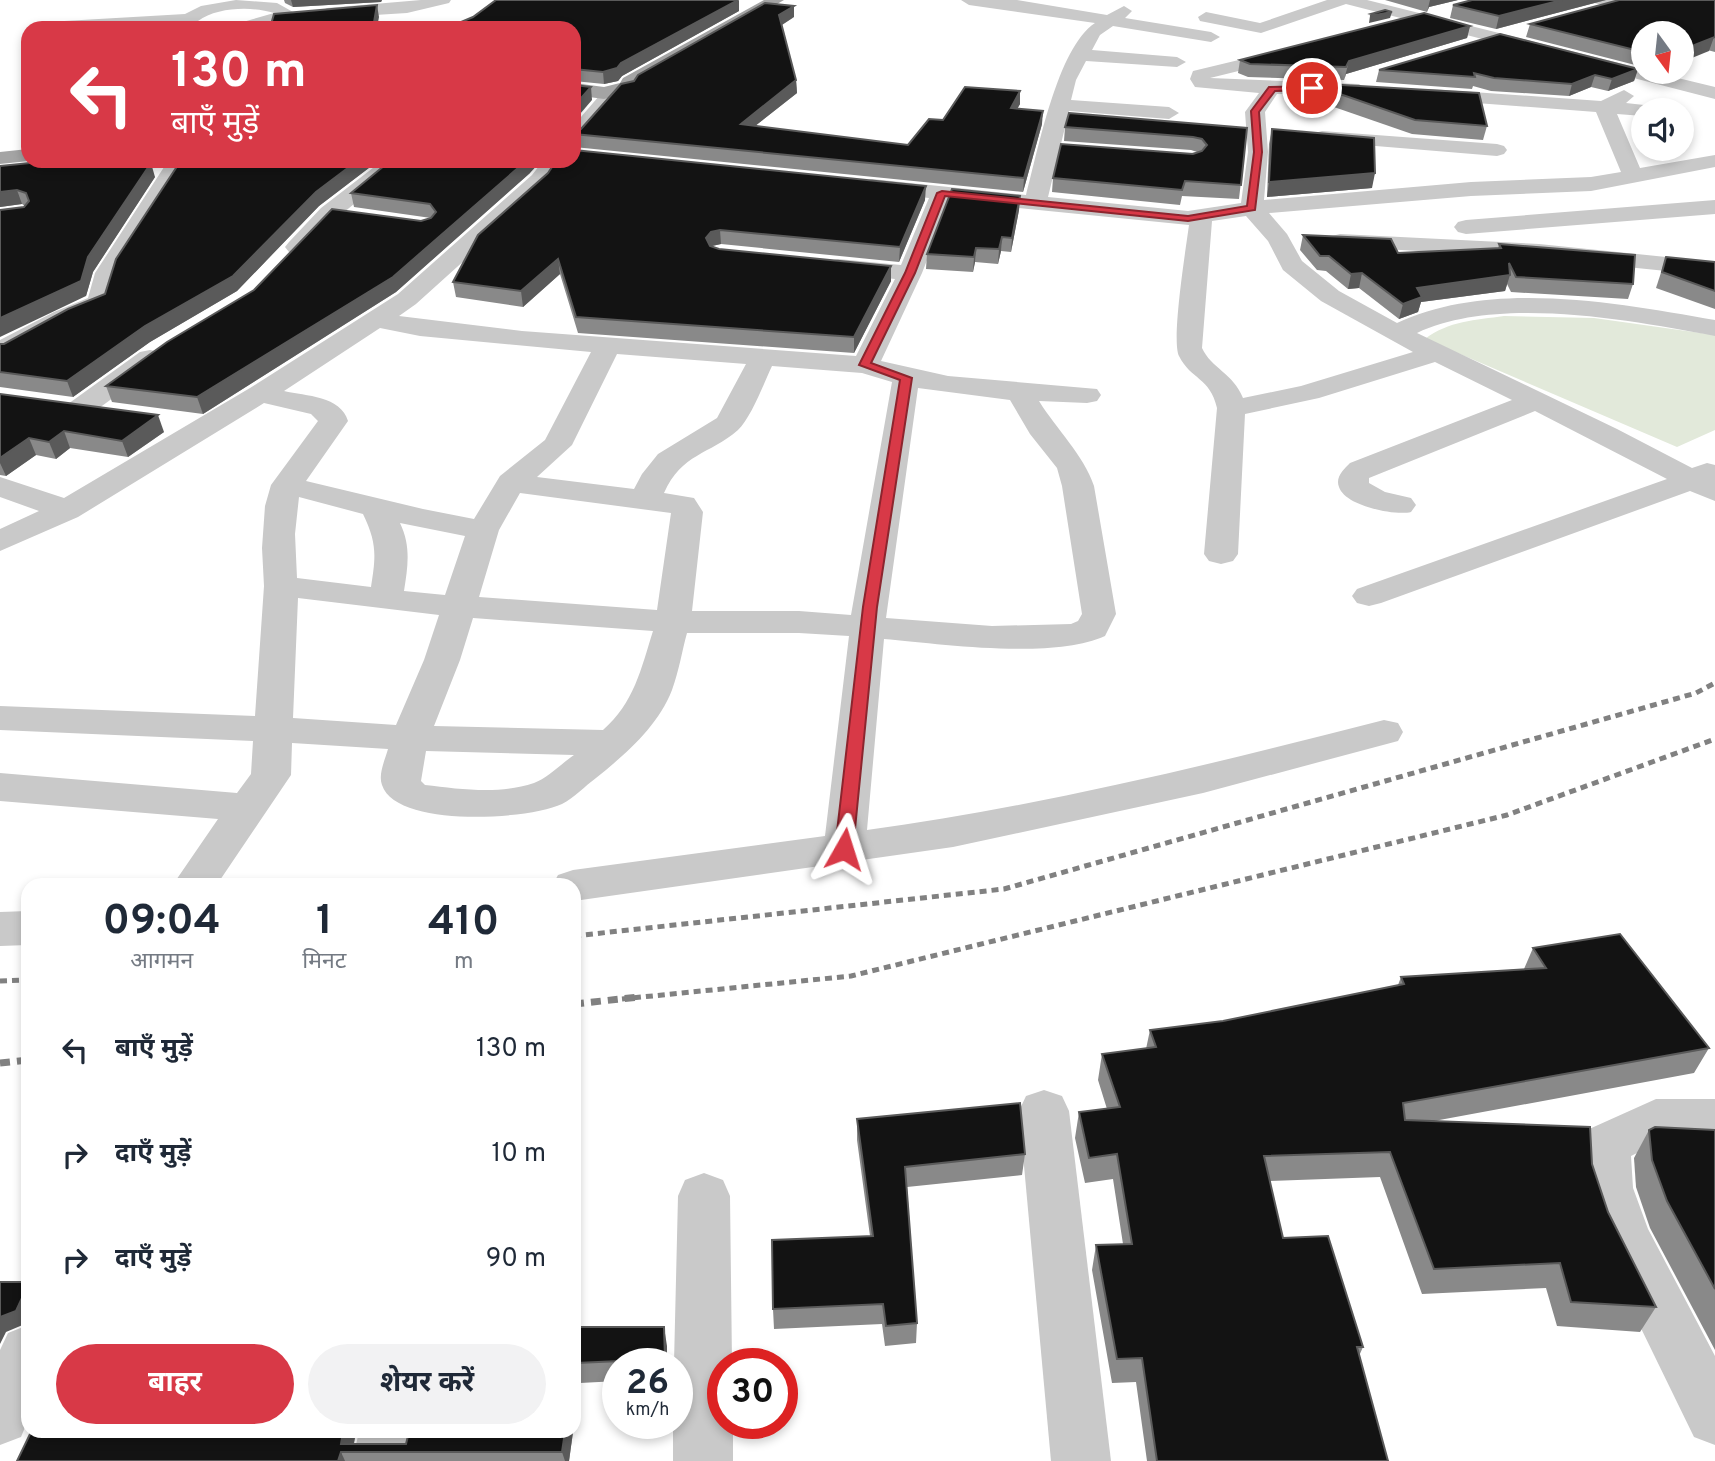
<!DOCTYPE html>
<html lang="hi">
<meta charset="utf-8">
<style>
body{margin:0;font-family:Overpass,"Noto Sans Devanagari",sans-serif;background:#f2f2f3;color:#1f2937;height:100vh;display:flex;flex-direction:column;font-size:26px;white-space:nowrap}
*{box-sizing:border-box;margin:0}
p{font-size:23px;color:#747a83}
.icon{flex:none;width:38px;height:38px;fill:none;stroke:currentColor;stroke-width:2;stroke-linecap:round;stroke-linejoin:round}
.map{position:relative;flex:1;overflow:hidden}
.drawer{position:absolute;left:21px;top:878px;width:560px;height:560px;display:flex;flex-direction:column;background:#fff;border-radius:21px;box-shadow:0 4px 10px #0003}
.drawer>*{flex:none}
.top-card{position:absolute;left:21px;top:21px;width:560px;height:147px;border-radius:21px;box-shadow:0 4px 10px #0003;background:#d83947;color:#fff;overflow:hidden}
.needle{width:46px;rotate:165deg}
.buttons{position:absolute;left:1631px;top:21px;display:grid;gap:14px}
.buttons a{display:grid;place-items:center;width:63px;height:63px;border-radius:50%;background:#fff;box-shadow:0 4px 10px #0003;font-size:35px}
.speed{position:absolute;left:602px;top:1348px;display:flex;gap:14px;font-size:35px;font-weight:700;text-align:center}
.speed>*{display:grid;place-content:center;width:91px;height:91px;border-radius:50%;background:#fff;box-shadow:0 4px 10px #0003;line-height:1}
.speed small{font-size:18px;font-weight:400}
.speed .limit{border:10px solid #d22;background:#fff;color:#111}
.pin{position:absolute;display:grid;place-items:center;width:60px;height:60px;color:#fff;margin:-30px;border:4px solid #fff;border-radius:50%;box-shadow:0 2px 7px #0007}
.me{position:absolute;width:77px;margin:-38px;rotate:6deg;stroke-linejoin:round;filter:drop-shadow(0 0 5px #0008)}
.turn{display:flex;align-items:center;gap:24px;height:147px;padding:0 35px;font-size:32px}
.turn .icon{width:91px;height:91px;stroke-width:2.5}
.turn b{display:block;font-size:49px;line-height:60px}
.eta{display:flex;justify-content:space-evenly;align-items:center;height:119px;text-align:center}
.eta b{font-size:42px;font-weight:700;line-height:49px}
.primary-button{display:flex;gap:14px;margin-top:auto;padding:14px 35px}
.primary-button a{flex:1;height:80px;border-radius:42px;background:#d83947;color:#fff;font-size:28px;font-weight:700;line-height:80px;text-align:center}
.primary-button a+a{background:#f2f2f3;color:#1f2937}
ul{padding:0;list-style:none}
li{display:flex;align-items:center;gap:21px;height:105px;padding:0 35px}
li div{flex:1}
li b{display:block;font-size:26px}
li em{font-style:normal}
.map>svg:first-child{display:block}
.green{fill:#e2e9da}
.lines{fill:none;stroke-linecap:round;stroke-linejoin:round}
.minor{fill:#c9c9c9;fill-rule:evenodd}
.major{fill:#a4a4a4;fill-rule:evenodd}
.rail-far1{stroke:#818181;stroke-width:5;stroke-dasharray:7 5;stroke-linecap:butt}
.rail{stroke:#818181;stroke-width:7;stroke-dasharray:10 7;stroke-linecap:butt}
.wall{fill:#898989}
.shaded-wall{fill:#5a5a5a}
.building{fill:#131313;stroke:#5a5a5a;stroke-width:2}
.route{fill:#d83947;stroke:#8c252e;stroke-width:2}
</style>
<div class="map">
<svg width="1715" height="1461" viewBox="0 0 1715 1461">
<rect width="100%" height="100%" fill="#fff"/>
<!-- green -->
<path class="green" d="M1504,316l90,2 121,17v95l-38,17 -252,-108c23,-18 51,-19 79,-23z"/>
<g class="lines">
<!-- minor -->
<g class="minor">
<path d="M236,0l41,3 16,9c-15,19 -37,16 -60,16l3,-4 38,-11c-22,-7 -57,-6 -76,8l14,3 3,4h-29l-4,-4 -63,4 -81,-1 9,-5 138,-8 16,-8z"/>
<polygon points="421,0 451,0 449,3 407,13 327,18 319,13 327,8"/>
<path d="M961,0h56l90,15 17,-9 8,5 -7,7 86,14 9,5 -9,5 -98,-16 -13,9 -8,15 85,7 9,5 -9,5 -91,-6 -10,19 -5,20 98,7 10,6 -10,6 -100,-8 -21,86 140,14 53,-8 7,-51 -3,-40 14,-19 -64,-6 -5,-8 3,-8 96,-23 9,5 -3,4 -85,21 149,6 9,6 -9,6 -82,-2 -12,18 3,40 -4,48 207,-18 120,-5 30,-5 -25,-60 -173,-13 -3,-4 3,-4 7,-2 171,12 23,-11 10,6 -8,7 27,3 3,4h-13v6l-26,-2 23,54 75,-13v12l-124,24 -120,5 -202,17 18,21 15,27 37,30 58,32c94,-44 220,-20 318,-3v16c-85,-16 -218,-41 -298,-3l200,96 75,39 15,-5 8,2v36l-25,-10 -309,112 -12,3 -12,-3 -5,-7 5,-7 310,-110 -132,-68 -166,67v5l16,9 26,6 5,7 -5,7c-16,4 -66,-6 -72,-25 -4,-10 5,-18 11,-24l162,-63 -77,-38 -116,36 -74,16 -7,140 -5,7 -12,3 -12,-3 -5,-7 13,-146c-7,-31 -26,-28 -38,-52 -8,-16 7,-108 10,-131l-239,-24 -28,72 -41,88 67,15 149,13 4,6 -4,6 -10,2 -48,-2c18,29 44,53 55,85l22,128 -11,22c-52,24 -163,8 -221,3l-17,191c175,-24 346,-66 517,-110l14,3 5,9 -5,9 -195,52 -250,54 -379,54v-15h-22l6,-11 15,-5 252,-34 24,-200 -50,-3h-112c-5,18 -8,38 -15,57 -14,36 -46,64 -76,88 -11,8 -22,20 -34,26 -34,16 -166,24 -180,-19 -4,-11 3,-25 6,-36l-96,-6 -1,32 -75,111h-44l46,-67 -218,-18v-28l237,20 14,-19 2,-33 -253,-11v-24l255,10 9,-130 -2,-38 3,-42 6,-21 47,-64 -7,-7 -47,-11 -186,114 -78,34v-22l39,-18 -39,-14v-20l64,21 186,-110 148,-94 134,-119 11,-14h22l-17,24 -132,119 -17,12 123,15 334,25 39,-77 -57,-6 -9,-2 -3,-5 3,-5 9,-2 63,6 28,-67 -65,-7 -3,-5 3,-5 8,-2 154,16c12,-44 31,-147 69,-172l-126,-18zM1246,216l22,25 15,29 38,31 92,51 -112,34 -58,12c-10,-25 -32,-30 -41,-50l10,-127zM380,328l40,8 171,16 -46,88 -45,36 -26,43 -51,-10 -117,-28 42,-60c-7,-25 -42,-25 -64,-30zM617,354l129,10 -29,54 -59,36 -16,20 -8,15 -97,-12 35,-32zM772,366l90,7 30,9 -41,233 -52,-4h-107l11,-99 -9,-14 -30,-5c18,-40 45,-38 74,-63 13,-12 26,-47 34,-64zM918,388l92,12 20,34 27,34 5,18 20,128 -4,7 -7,3 -79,2 -106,-8zM520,493l151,20 -14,97 -178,-13 20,-67zM299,497l64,17c14,29 13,42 8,73l-74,-9 -2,-44zM400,523l65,13 -20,59 -41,-4c4,-25 7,-45 -4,-68zM298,598l141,17 -15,45 -28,65 -103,-7zM473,618l180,13c-12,38 -19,72 -50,99l-169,-4 26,-66zM426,751l148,4c-12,8 -26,23 -40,28 -35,12 -74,6 -109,2l-4,-4z"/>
<polygon points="1327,0 1367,0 1643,69 1643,72 1653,72 1715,87 1715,99 1346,4 1261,33 1200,21 1198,17 1206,12 1260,23"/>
<polygon points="1592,0 1625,0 1629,4 1621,9 1594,3"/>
<polygon points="613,86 623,92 581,141 574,143 574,125 606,88"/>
<polygon points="1322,131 1497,144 1504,146 1507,150 1504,154 1497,156 1315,141 1312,137 1315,133"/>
<polygon points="168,161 190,161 119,273 109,307 72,322 10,357 0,359 0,340 54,312 88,298 95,273"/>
<polygon points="382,161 406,161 337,218 305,252 289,252 285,247 289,242 321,208"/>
<polygon points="1715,200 1715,214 1466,234 1458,232 1454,227 1458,222 1466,220"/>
<polygon points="1340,234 1539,244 1715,262 1715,276 1539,258 1332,246 1328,241 1332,236"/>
<polygon points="150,350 160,352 164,358 160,364 88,416 78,419 68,416 64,410 68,404 140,352"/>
<polygon points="28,911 28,945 0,946 0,912"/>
<polygon points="1044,1090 1062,1096 1069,1111 1111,1461 1051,1461 1019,1111 1026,1096"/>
<polygon points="1656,1099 1715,1099 1715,1141 1661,1141 1631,1156 1633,1188 1648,1229 1715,1356 1715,1445 1694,1437 1596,1236 1581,1188 1579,1145 1587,1130"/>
<polygon points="704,1173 723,1180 730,1196 732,1363 723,1363 723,1423 733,1423 733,1461 673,1461 673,1423 677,1423 677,1363 674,1363 678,1196 685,1180"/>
<polygon points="28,1325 28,1420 21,1437 0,1445 0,1350 8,1333"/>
<polygon points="359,1432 419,1432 412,1461 352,1461"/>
</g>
<!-- major -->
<g class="major">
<polygon points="764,0 784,0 637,86 634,91 604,99 574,95 574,83 604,87 620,83 623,78"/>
<polygon points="28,149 29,161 0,164 0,152"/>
</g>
<!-- rail-far1 -->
<g class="rail-far1">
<polyline points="574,936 1004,889 1696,693 1715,683"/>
<polyline points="0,981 28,980"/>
<polyline points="622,999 851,976 1507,815 1715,739"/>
</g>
<!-- rail -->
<g class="rail">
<polyline points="574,1004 639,997"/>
<polyline points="0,1063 28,1060"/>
</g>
</g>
<!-- wall -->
<g class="wall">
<polygon points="284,0 382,0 381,2 293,7 285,3"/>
<polygon points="1385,0 1458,0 1429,7 1427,12"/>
<polygon points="1606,0 1496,29 1450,18 1453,5"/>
<polygon points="1715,0 1715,52 1643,33 1643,67 1526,37 1530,24"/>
<polygon points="739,11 622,76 618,81 604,84 574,81 574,28"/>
<polygon points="794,17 782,25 796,80 797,93 755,126 908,145 943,120 1020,91 1020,104 1017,109 1042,124 1023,192 574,147 574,131 581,129 634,81"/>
<polygon points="1470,26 1467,38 1346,74 1344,80 1248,77 1238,73 1240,60"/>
<polygon points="1638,69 1634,81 1608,91 1591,87 1569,96 1491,91 1473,86 1472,89 1376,82 1379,70"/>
<polygon points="1308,83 1487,126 1483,140 1412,134 1305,97"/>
<polygon points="1065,127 1247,128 1239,199 1182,196 1180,205 1052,192 1053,178 1197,152 1191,150 1064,141"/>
<polygon points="1272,129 1372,188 1267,197 1269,144"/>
<polygon points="132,161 133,164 155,177 93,272 86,296 24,207 25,206 22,204 0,207 0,166"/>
<polygon points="241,161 378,161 319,206 237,291 150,342 73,397 0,387 0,344 4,344 105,294"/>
<polygon points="530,173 396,292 203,414 112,402 106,386 421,221 431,218 354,207 351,193"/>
<polygon points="548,173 925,200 899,262 721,244 712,246 719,249 891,266 891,281 854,353 578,333 560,274 523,307 456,297 453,282"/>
<polygon points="1020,196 1019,210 1011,252 1001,251 998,264 975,262 973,272 926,269 927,254"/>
<polygon points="1303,235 1398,253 1498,248 1499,244 1633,284 1628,299 1511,292 1507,284 1505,291 1421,302 1418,312 1399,319 1359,288 1348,289 1326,271 1317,270 1300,250"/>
<polygon points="1666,257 1715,262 1715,309 1656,288"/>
<polygon points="0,394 164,432 128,457 70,448 56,459 36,455 6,476 0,475"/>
<polygon points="1533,948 1709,1048 1694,1073 1434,1121 1592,1164 1608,1212 1656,1307 1640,1332 1557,1326 1546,1288 1422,1294 1380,1177 1270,1181 1283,1238 1363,1347 1359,1356 1388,1461 1147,1461 1136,1382 1112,1383 1092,1270 1096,1245 1123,1244 1113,1179 1085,1183 1075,1138 1079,1112 1107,1109 1098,1080 1102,1054 1146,1049 1150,1030 1223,1021 1398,985 1401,977 1524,969"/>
<polygon points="857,1119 1025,1154 1022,1175 907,1187 917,1323 916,1343 885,1346 882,1324 774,1329 773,1309 870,1236 857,1140"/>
<polygon points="1649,1130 1715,1130 1715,1350 1650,1228 1636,1187 1634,1158"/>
<polygon points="574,1327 667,1346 667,1363 618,1363 618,1381 580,1383 574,1427"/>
<polygon points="31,1432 356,1432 354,1444 406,1444 409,1432 573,1432 569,1461 17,1461"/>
</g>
<!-- shaded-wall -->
<g class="shaded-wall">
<polygon points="291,0 382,0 381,2 293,7"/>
<polygon points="739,0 739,11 622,76 618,81 604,84 603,72 621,63"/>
<polygon points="1430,0 1458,0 1429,7 1427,12"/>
<polygon points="1562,0 1606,0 1496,29 1499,16"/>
<polygon points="377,5 379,17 377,28 373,28"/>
<polygon points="794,6 794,17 780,26 779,15"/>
<polygon points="1392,12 1390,18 1369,23 1370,16"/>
<polygon points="1470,26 1467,38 1346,74 1344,80 1349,61"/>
<polygon points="1714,37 1709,51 1682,62 1682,50"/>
<polygon points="1638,69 1634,81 1608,91 1612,79"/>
<polygon points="1595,75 1591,87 1569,96 1572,84"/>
<polygon points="796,80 797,93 741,137 741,124"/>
<polygon points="591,87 592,100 574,121 574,106"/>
<polygon points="1020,91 1020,104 1010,121 1011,108"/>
<polygon points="1043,111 1042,124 1023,192 1024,178"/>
<polygon points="128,161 132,161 134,167 126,165"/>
<polygon points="357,161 378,161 319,206 237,291 150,342 73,397 67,381"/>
<polygon points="526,161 541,161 530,173 396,292 203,414 197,397"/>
<polygon points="151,163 155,177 93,272 86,296 0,337 0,318 88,257"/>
<polygon points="1375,173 1372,188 1267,197 1269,182"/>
<polygon points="926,186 925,200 899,262 900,247"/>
<polygon points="17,190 22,204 0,207 0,192"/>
<polygon points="1020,196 1019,210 1011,252 1012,238"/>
<polygon points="720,230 721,244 712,246 707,252 706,238 711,232"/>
<polygon points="1002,237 1001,251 998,264 999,249"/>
<polygon points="976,248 975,262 973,272 974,257"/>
<polygon points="558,259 560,274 523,307 521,291"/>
<polygon points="891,266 891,281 854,353 854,337"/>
<polygon points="1362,273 1359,288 1348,289 1351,274"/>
<polygon points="1510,275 1505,291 1421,302 1418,312 1399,319 1403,304 1417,288"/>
<polygon points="158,415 164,432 128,457 122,441"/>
<polygon points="64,431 70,448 56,459 49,442"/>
<polygon points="29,438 36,455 6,476 0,463 0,458"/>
<polygon points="28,1285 28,1316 25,1324 6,1332 0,1344 0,1317"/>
<polygon points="664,1327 667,1346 667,1363 665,1363 665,1359"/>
<polygon points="576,1363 580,1383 574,1427 574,1374"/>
<polygon points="343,1432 356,1432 352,1452 341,1444"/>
<polygon points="565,1432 573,1432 569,1461 565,1461 562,1452"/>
<polygon points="341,1452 345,1461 338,1461"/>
</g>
<!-- building -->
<g class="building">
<polygon points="496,0 738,0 621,63 617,68 603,72 574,69 574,28 452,28 456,24 473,17"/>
<polygon points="1472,0 1562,0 1499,16 1453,5"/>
<polygon points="1619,0 1715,0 1715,37 1682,50 1682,33 1643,33 1643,52 1530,24"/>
<polygon points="765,3 794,6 779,15 796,80 741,124 908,145 929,119 943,120 965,87 1020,91 1011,108 1043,111 1024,178 574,134 574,131 581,129 621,84 634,81 638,75"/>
<polygon points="377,5 373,28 270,28 274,14"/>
<polygon points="1385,10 1392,12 1370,16 1375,15 1371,14"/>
<polygon points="1424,13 1470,26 1349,61 1346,67 1250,64 1240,60"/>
<polygon points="1500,34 1638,69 1612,79 1595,75 1572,84 1494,78 1474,73 1475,77 1379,70"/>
<polygon points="1308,83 1479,93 1487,126 1415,120"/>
<polygon points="574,85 591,87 574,106"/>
<polygon points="1069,113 1247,128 1241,185 1185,181 1182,190 1053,178 1061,144 1193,154 1202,151 1207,145 1202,139 1193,137 1065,127"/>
<polygon points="1272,129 1374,138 1375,173 1269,182"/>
<polygon points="574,150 926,186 900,247 720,230 711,232 706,238 710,246 719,249 891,266 854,337 576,317 558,259 521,291 453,282 478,235 548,173 556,161 574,161"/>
<polygon points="50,161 128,161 126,165 151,163 88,257 81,281 0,318 0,210 24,207 29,201 26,193 17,190 0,192 0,166"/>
<polygon points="241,161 357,161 316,192 233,276 145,326 67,381 0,372 0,344 4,344 68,309 105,294 116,259 178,165 238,164"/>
<polygon points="390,161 526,161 393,277 197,397 106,386 167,342 254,290 332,209 421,221 431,218 436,212 430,204 351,193"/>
<polygon points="952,189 1020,196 1012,238 1002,237 999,249 976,248 974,257 927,254"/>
<polygon points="1303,235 1391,239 1398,253 1501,248 1499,244 1635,255 1633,284 1516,277 1509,263 1510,275 1417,288 1422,297 1403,304 1362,273 1351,274 1329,256 1320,256"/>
<polygon points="1666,257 1715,262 1715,291 1662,272"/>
<polygon points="0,394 158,415 122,441 64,431 49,442 29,438 0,458"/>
<polygon points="1620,934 1709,1048 1403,1103 1405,1120 1590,1127 1592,1164 1608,1212 1656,1307 1571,1302 1560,1263 1434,1269 1390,1152 1264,1156 1283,1238 1328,1236 1363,1347 1357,1347 1388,1461 1157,1461 1142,1358 1117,1359 1096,1245 1132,1244 1117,1154 1089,1158 1079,1112 1120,1107 1102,1054 1156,1047 1150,1030 1223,1021 1404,984 1401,977 1546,968 1533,948"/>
<polygon points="1020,1103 1025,1154 905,1167 917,1323 886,1326 883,1304 773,1309 772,1240 873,1236 857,1119"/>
<polygon points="1655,1127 1715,1130 1715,1289 1667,1201 1652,1160 1649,1130"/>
<polygon points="0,1282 28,1282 28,1285 16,1311 0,1317"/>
<polygon points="574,1327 664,1327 665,1359 576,1363 574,1374"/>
<polygon points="31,1432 343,1432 341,1444 406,1444 409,1432 565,1432 562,1452 341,1452 338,1461 17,1461"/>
</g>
<!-- route -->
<polygon class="route" points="1312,86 1315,90 1275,91 1259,112 1262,152 1255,210 1188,221 945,196 915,273 871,363 912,378 877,607 853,849 844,855 838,853 835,849 863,607 900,380 859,365 905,273 937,193 942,191 1188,216 1247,206 1254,152 1251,111 1269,87"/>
</svg>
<div class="buttons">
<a><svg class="needle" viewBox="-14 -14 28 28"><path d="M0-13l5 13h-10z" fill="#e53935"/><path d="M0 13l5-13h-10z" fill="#747a83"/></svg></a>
<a><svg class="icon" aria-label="sound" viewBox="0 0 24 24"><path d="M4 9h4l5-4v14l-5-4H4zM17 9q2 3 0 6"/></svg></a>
</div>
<div class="speed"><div>26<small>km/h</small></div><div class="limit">30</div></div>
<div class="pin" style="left:1312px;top:88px;background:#d93025"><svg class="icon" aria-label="arrive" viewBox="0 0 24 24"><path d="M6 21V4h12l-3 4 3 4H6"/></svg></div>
<svg class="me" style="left:844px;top:849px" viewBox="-20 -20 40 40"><path d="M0-17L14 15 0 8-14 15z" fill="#d83947" stroke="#fff" stroke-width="4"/></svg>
<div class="top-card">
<div class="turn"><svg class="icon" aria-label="left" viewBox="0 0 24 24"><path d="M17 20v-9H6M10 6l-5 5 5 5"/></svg><div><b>130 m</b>बाएँ मुड़ें</div></div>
</div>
<section class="drawer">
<div class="eta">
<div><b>09:04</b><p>आगमन</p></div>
<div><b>1</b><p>मिनट</p></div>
<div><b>410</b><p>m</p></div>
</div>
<ul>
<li><svg class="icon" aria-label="left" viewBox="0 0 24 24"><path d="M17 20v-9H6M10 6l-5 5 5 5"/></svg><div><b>बाएँ मुड़ें</b></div><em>130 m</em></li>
<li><svg class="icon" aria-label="right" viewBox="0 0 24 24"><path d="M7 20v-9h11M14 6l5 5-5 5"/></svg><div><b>दाएँ मुड़ें</b></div><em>10 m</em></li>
<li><svg class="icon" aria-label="right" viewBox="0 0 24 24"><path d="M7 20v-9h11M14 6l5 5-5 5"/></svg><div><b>दाएँ मुड़ें</b></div><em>90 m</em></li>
</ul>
<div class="primary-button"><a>बाहर</a><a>शेयर करें</a></div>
</section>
</div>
